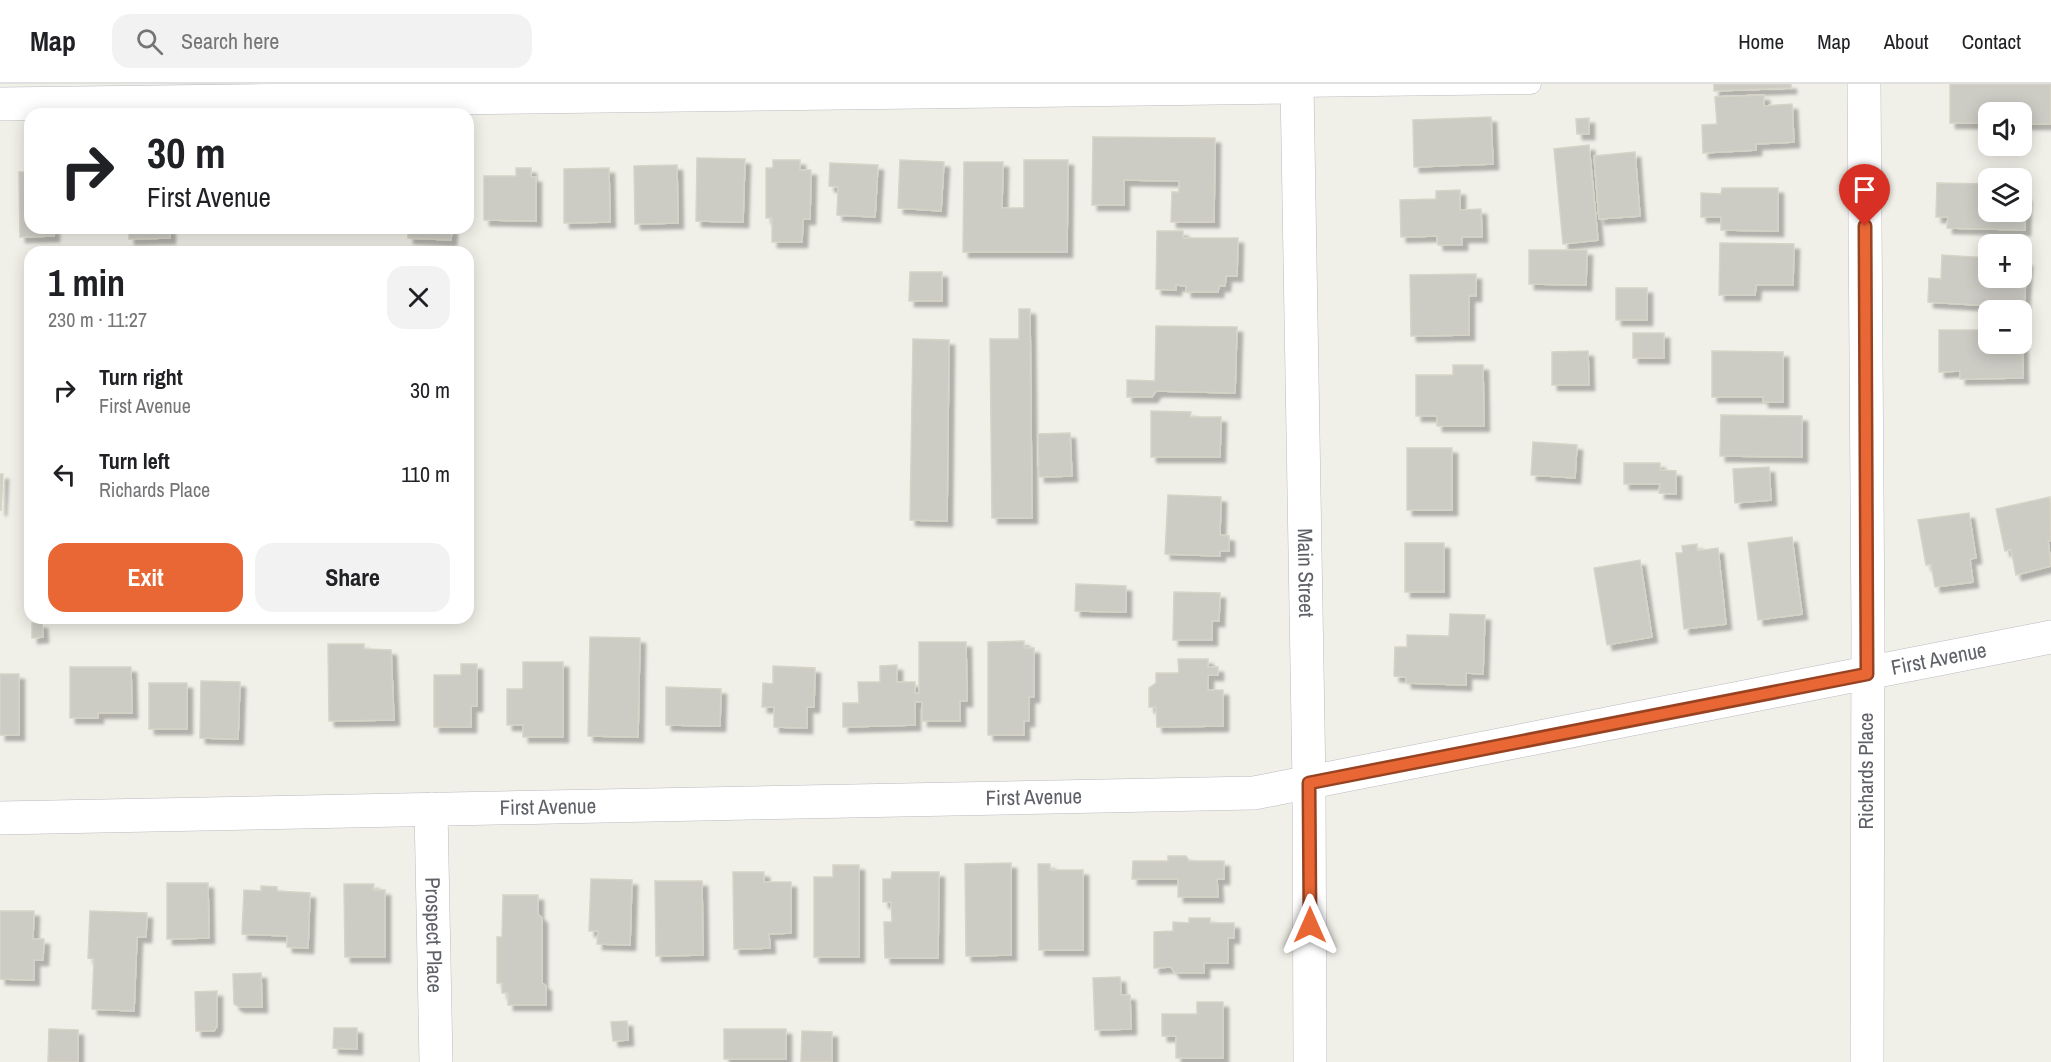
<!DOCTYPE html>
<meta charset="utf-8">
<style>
body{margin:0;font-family:"Archivo Narrow",sans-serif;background:#f2f2f2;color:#202124;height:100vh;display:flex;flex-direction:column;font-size:22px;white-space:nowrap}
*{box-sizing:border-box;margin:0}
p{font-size:20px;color:#757577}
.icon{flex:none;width:33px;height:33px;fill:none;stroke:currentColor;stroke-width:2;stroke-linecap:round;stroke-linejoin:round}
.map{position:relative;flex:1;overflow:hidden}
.sheet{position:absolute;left:24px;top:162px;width:450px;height:378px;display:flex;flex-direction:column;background:#fff;border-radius:18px;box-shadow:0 3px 15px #0003}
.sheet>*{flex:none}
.top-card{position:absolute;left:24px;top:24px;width:450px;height:126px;border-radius:18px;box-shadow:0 3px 15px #0003;background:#fff;color:#202124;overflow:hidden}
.fabs{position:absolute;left:1978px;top:18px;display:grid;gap:12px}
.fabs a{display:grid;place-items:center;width:54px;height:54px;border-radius:12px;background:#fff;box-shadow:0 3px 15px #0003;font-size:30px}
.pin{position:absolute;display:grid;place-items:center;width:51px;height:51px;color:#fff;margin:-62px -26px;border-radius:50% 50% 50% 0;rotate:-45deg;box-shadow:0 0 6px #0007}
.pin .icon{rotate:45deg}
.me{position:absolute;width:66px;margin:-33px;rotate:0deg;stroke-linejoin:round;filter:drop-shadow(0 0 4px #0008)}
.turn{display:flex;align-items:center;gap:21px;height:126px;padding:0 24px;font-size:27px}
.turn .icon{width:78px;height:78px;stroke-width:2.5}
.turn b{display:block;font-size:42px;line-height:51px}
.round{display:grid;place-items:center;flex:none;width:63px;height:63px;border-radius:18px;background:#f2f2f2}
.headline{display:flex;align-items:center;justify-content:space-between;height:102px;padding:0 24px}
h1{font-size:36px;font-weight:700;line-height:45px}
.primary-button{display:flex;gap:12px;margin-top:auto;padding:12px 24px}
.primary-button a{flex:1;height:69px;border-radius:18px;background:#e96735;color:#fff;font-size:24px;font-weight:700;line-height:69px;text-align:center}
.primary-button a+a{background:#f2f2f2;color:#202124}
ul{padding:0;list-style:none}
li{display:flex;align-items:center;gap:18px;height:84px;padding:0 24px}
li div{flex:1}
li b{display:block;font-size:22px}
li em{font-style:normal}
header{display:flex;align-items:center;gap:36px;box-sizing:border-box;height:84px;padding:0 30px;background:#fff;border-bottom:2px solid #e0e0e0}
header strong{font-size:28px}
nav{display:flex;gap:33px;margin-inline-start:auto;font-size:21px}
.search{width:420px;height:54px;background:#f2f2f2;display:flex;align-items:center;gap:15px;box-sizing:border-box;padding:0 21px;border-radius:18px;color:#757577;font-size:22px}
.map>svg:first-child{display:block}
.building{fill:#cccbc4;stroke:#d6d4c6;stroke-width:1.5;filter:url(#shadow)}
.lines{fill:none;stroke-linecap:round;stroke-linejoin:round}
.lane-casing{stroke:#babbc1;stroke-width:21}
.street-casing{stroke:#babbc1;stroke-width:34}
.secondary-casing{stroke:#b9bac1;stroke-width:34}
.lane{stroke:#fff;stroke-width:20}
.street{stroke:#fff;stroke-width:33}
.secondary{stroke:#fff;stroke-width:33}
.route-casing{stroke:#974322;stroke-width:15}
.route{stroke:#e96735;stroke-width:10}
.labels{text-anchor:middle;stroke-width:4.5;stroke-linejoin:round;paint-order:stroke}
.street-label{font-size:21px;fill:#5f6168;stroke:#fff}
</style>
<header>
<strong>Map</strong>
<div class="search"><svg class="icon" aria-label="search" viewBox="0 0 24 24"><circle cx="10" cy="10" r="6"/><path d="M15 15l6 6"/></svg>Search here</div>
<nav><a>Home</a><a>Map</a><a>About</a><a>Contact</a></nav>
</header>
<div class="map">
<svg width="2051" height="978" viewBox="0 0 2051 978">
<defs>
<filter id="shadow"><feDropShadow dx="5.5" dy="5.5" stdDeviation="1.5" flood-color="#0004"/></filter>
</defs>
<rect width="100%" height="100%" fill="#f1f0e8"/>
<!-- building -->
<g class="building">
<polygon points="1714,0 1791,0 1791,4 1714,7"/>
<polygon points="1950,0 2051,0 2051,40 2022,40 2022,28 1989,28 1989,39 1950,39"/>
<polygon points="1764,11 1764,22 1792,20 1794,58 1756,60 1756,66 1703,69 1702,41 1717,40 1715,13"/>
<polygon points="1491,33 1493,80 1414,83 1413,36"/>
<polygon points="1589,34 1589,50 1577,50 1576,35"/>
<polygon points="1093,53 1215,54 1214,138 1171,138 1172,108 1179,108 1179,97 1124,96 1124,121 1092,121"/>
<polygon points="1589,61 1598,156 1563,160 1554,65"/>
<polygon points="1635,68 1640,132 1599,135 1594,72"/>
<polygon points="697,74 745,75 743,138 696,137"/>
<polygon points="773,76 800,76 800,86 811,86 810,135 803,135 802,158 772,158 772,134 766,134 766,84 773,84"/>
<polygon points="900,76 944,78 941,127 898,124"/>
<polygon points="1024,76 1068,76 1067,168 963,168 964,78 1003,78 1002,124 1024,124"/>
<polygon points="830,79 878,81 875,133 837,131 838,103 829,102"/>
<polygon points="677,81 678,139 635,140 634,82"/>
<polygon points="516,84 531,84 531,93 536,93 536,137 484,136 484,92 516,92"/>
<polygon points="609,84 610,138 564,139 564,85"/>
<polygon points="19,88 30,88 30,144 54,144 54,152 20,153"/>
<polygon points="1937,99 1989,100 1989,128 2022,128 2022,112 2026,112 2025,146 1947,144 1948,133 1936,133"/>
<polygon points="1722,104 1778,104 1778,147 1721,146 1721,133 1701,133 1701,109 1721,110"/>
<polygon points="1460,106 1460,126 1481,125 1482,153 1462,153 1462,161 1438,161 1437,152 1401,153 1400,116 1436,115 1436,107"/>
<polygon points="129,144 170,144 170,154 129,155"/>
<polygon points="408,144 452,144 451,156 408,154"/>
<polygon points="1157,147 1183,147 1183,154 1238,154 1237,192 1226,192 1225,202 1219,202 1218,208 1186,208 1186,202 1176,201 1176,206 1156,205"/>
<polygon points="1720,159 1794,160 1793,201 1756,201 1755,211 1719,211"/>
<polygon points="1529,166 1587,166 1586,201 1529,200"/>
<polygon points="1942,171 1989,174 1989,194 2022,194 2022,176 2027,177 2024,224 1928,218 1929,194 1941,195"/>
<polygon points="910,188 942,188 942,217 909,217"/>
<polygon points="1476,190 1476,212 1469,212 1469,251 1411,252 1410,191"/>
<rect x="1616" y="204" width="31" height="32"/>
<polygon points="1019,225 1030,225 1032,434 992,434 990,255 1019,255"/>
<polygon points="1156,242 1237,243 1235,309 1156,307 1152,313 1127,313 1127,296 1155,297"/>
<polygon points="2022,245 2023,294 1960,295 1960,287 1939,288 1939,246 1989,246 1989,260 2022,260"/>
<rect x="1633" y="249" width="31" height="25"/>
<polygon points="913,255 949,256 947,437 910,436"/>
<polygon points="1588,267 1589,301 1552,301 1552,268"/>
<polygon points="1712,267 1783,268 1783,318 1763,318 1763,313 1712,313"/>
<polygon points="1453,281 1483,281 1484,342 1437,342 1437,332 1416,332 1416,291 1453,291"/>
<polygon points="1151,327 1191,328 1190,333 1221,333 1220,373 1151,373"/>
<polygon points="1721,331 1802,332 1802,373 1720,372"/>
<polygon points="1070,349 1072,392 1039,393 1038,350"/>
<polygon points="1533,358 1577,361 1575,394 1531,391"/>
<rect x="1407" y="364" width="45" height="62"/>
<polygon points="1624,379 1660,379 1660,386 1676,387 1676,410 1659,409 1660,400 1624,400"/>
<polygon points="1769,383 1771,416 1735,419 1733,385"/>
<polygon points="0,390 3,390 1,426 0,426"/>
<polygon points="1168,411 1221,413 1220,451 1229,452 1229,467 1220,467 1220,472 1165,470"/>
<polygon points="2050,413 2051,457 2048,457 2051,482 2016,491 2011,465 2005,467 1996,425"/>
<polygon points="1969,429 1976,474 1970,475 1973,498 1935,503 1931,480 1926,481 1918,436"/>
<rect x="27" y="451" width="3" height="19"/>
<polygon points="1792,453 1802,530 1758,536 1748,459"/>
<rect x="1405" y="459" width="39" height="49"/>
<polygon points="1697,460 1697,467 1718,464 1726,540 1684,545 1676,469 1683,469 1682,462"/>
<polygon points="1640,476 1652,553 1607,561 1594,484"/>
<polygon points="1076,500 1126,502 1126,528 1075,527"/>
<polygon points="1174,508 1220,509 1219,537 1212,537 1212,556 1173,556"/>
<polygon points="1450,530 1485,531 1483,590 1466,589 1466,601 1406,599 1406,593 1394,592 1395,563 1407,563 1407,551 1449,552"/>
<polygon points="32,539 42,539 43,553 32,554"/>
<polygon points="590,553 640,554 638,653 588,652"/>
<polygon points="1024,557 1024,564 1034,564 1034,613 1029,613 1029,637 1024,637 1024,651 988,651 988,558"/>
<polygon points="919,558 966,558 967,617 960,617 960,637 922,637 922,618 915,618 915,641 843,643 843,619 859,619 858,598 880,598 880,582 897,581 897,598 915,598 915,609 919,609"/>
<polygon points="328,560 364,560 364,565 391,566 394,636 329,637"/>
<polygon points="1178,575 1208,575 1208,583 1218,583 1218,591 1208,591 1208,606 1223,606 1223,642 1157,643 1156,623 1149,623 1149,604 1156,599 1156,589 1179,589"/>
<polygon points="523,578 563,578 563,653 523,653 523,641 507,641 507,605 523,605"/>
<polygon points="461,580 477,580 477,622 471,622 471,643 434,643 434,591 461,591"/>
<polygon points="773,582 815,584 814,623 807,623 807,644 774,643 774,623 762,623 763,599 773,600"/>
<polygon points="70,583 131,583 132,629 98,629 98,634 70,634"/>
<rect x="0" y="590" width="19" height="61"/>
<polygon points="201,597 240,598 238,655 200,654"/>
<rect x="149" y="599" width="38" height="46"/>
<polygon points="666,603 721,605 720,642 666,641"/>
<polygon points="1168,772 1186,772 1189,777 1224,777 1224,795 1217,795 1218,813 1178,813 1178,795 1132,795 1133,777 1168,777"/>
<polygon points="1011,779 1011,871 966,872 965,780"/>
<polygon points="1038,780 1050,780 1050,786 1083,786 1083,866 1039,866"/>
<polygon points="833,781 859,781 859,873 814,873 814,793 833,793"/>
<polygon points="733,788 764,788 764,798 791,798 791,849 769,850 770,864 734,865"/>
<polygon points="892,788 939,788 938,874 885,874 884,838 892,838 891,818 883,818 883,795 891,795"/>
<polygon points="591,795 632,796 630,861 597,860 598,847 589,847"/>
<polygon points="655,797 702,797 703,871 656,872"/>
<polygon points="167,799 208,799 209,854 167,855"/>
<polygon points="344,800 374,800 373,806 385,806 385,873 345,873"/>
<polygon points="261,802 277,803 277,807 310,809 308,864 287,863 287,852 242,850 244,806 261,807"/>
<polygon points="503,811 538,811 538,830 542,834 542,899 546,902 546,921 508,921 508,909 502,909 502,899 497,899 497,853 502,853"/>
<polygon points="0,827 34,827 33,855 44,855 43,876 34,876 34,896 0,895"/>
<polygon points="90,827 147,829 146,853 137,853 134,927 92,925 94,875 88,874"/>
<polygon points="1189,834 1210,834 1210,839 1234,839 1234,854 1228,854 1228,879 1204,879 1204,889 1175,889 1171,883 1154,884 1154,848 1173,847 1173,838 1189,839"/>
<polygon points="261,889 262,923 239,923 234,920 233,890"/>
<polygon points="1120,893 1121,911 1130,911 1131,945 1095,946 1093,894"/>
<polygon points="217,907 217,942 214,947 196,947 195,908"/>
<polygon points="1197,918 1223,918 1223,974 1176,974 1176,952 1162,952 1162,930 1197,930"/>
<polygon points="627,937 628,956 613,957 611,938"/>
<polygon points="334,944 357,944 357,965 333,964"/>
<polygon points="49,945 78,946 78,978 48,978"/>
<rect x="724" y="945" width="62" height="30"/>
<polygon points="802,947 832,948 832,978 801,978"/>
</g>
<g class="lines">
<defs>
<polyline id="lane" points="1297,3 1531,0"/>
<g id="street">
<polyline points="1864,0 1868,545 1867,978"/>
<polyline points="0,20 1297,3"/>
<polyline points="1309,699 1310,978"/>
<path id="s1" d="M431,725l5,253"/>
</g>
<g id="secondary">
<path id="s2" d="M1297,0l12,699"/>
<path id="s3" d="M0,734l1254,-25 797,-156"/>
</g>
</defs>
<!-- lane casing -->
<use href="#lane" class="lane-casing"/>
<!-- street casing -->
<use href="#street" class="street-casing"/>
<!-- secondary casing -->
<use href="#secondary" class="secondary-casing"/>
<!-- lane -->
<use href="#lane" class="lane"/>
<!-- street -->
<use href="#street" class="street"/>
<!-- secondary -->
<use href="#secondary" class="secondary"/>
</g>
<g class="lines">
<defs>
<polyline id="route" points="1310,841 1309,699 1867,590 1865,142"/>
</defs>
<!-- route casing -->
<use href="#route" class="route-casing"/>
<!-- route -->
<use href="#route" class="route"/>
</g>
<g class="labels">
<!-- street labels -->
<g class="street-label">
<text dy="7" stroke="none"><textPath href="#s2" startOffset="489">Main Street</textPath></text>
<text dy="7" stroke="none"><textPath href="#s3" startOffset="1952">First Avenue</textPath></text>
<text transform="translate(1866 687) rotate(-90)" y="7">Richards Place</text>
<text dy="7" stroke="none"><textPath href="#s3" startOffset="1034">First Avenue</textPath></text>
<text dy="7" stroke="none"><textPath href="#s3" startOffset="548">First Avenue</textPath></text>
<text dy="7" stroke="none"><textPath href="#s1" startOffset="126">Prospect Place</textPath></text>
</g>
</g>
</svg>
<div class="fabs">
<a><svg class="icon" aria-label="sound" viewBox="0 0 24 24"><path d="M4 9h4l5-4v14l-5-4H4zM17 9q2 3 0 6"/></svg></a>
<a><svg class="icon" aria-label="layers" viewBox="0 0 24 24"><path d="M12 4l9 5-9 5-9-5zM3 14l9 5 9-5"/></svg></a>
<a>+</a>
<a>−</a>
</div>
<div class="pin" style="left:1865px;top:142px;background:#d93025"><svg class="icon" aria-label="arrive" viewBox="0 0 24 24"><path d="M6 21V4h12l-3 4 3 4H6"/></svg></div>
<svg class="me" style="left:1310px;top:841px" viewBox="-20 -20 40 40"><path d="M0-17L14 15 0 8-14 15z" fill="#e96735" stroke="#fff" stroke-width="4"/></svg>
<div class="top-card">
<div class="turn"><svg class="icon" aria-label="right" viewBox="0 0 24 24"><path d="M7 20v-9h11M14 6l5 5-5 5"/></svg><div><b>30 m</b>First Avenue</div></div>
</div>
<section class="sheet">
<div class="headline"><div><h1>1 min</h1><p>230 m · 11:27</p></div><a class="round"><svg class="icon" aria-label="close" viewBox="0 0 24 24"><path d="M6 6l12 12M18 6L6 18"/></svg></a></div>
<ul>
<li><svg class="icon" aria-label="right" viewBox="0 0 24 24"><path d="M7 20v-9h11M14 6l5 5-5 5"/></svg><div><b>Turn right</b><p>First Avenue</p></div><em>30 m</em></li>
<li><svg class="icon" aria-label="left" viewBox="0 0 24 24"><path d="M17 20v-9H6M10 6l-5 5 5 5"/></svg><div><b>Turn left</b><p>Richards Place</p></div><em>110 m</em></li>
</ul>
<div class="primary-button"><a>Exit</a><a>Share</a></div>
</section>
</div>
